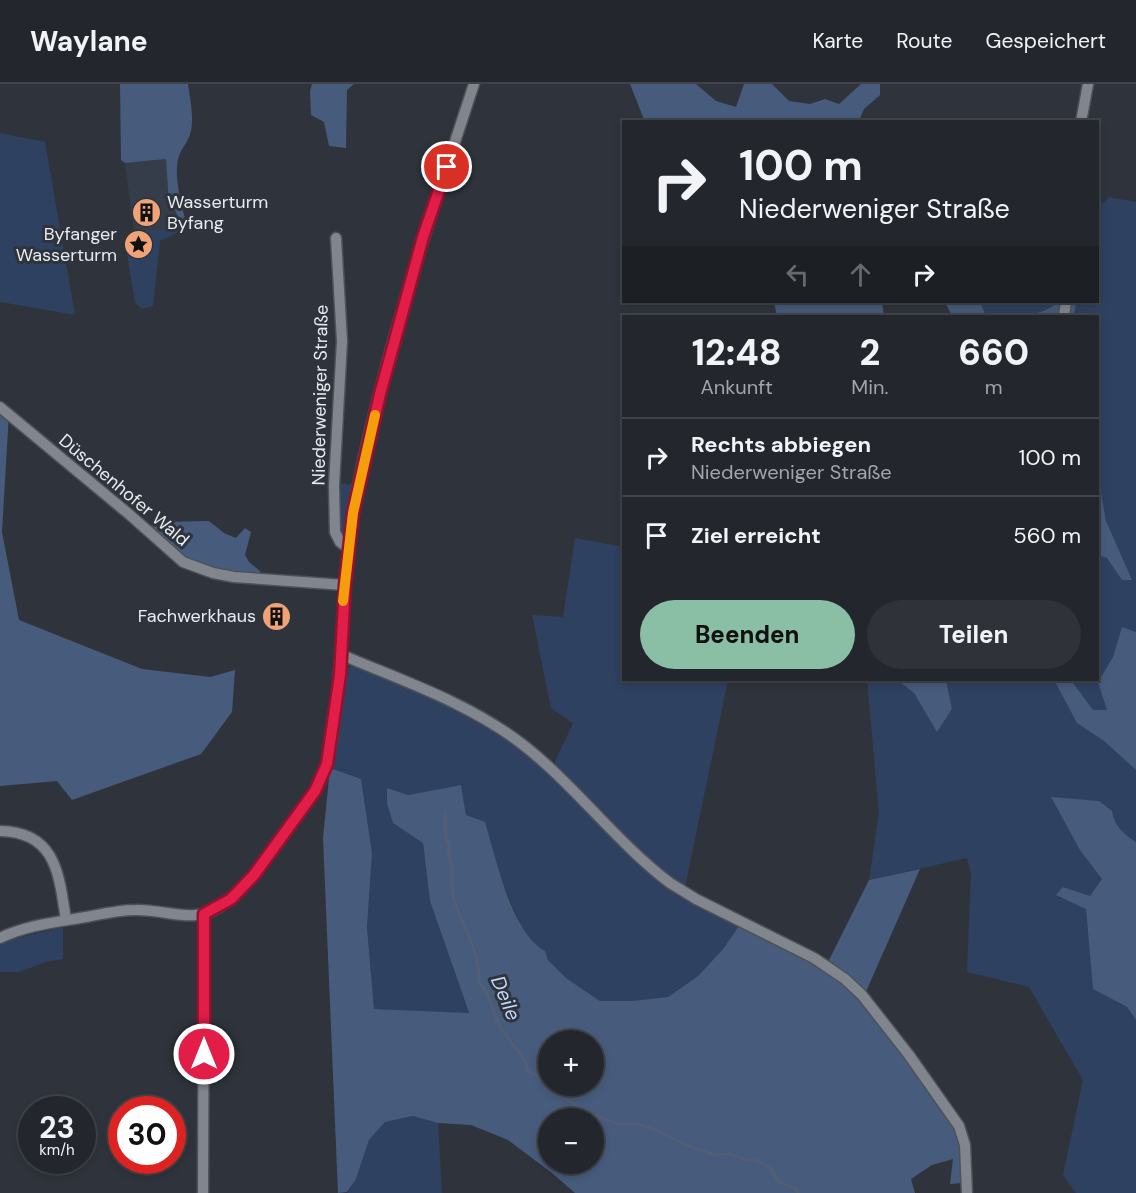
<!DOCTYPE html>
<html lang="de">
<meta charset="utf-8">
<style>
body{margin:0;font-family:"DM Sans",sans-serif;background:#2f3339;color:#f1f3f6;height:100vh;display:flex;flex-direction:column;font-size:22px;white-space:nowrap}
*{box-sizing:border-box;margin:0}
p{font-size:20px;color:#a3a5aa}
.icon{flex:none;width:33px;height:33px;fill:none;stroke:currentColor;stroke-width:2;stroke-linecap:round;stroke-linejoin:round}
.map{position:relative;flex:1;overflow:hidden}
.panel{position:absolute;left:622px;top:231px;width:477px;height:366px;display:flex;flex-direction:column;background:#23272d;border-radius:0px;box-shadow:0 3px 9px #0003,0 0 0 2px #404449}
.panel>*{flex:none}
.top-card{position:absolute;left:622px;top:36px;width:477px;height:183px;border-radius:0px;box-shadow:0 3px 9px #0003,0 0 0 2px #404449;background:#23272d;color:#f1f3f6;overflow:hidden}
.controls{position:absolute;left:538px;top:946px;display:grid;gap:12px}
.controls a{display:grid;place-items:center;width:66px;height:66px;border-radius:50%;background:#23272d;box-shadow:0 3px 9px #0003,0 0 0 2px #404449;font-size:30px}
.speed{position:absolute;left:18px;top:1012px;display:flex;gap:12px;font-size:30px;font-weight:700;text-align:center}
.speed>*{display:grid;place-content:center;width:78px;height:78px;border-radius:50%;background:#23272d;box-shadow:0 3px 9px #0003,0 0 0 2px #404449;line-height:1}
.speed small{font-size:15px;font-weight:400}
.speed .limit{border:9px solid #d22;background:#fff;color:#111}
.pin{position:absolute;display:grid;place-items:center;width:51px;height:51px;color:#fff;margin:-26px;border:3px solid #fff;border-radius:50%;box-shadow:0 2px 6px #0007}
.me{position:absolute;width:66px;margin:-33px;rotate:0deg;stroke-linejoin:round;filter:drop-shadow(0 0 4px #0008)}
.turn{display:flex;align-items:center;gap:21px;height:126px;padding:0 18px;font-size:27px}
.turn .icon{width:78px;height:78px;stroke-width:2.5}
.turn b{display:block;font-size:42px;line-height:51px}
.lanes{display:flex;align-items:center;height:57px;padding:0 18px;background:#0003;justify-content:center;gap:30px;direction:ltr}
.lanes .off{opacity:.35}
.eta{display:flex;justify-content:space-evenly;align-items:center;height:102px;text-align:center}
.eta b{font-size:36px;font-weight:800;line-height:42px}
.action{display:flex;gap:12px;margin-top:auto;padding:12px 18px}
.action a{flex:1;height:69px;border-radius:36px;background:#8abfa5;color:#111;font-size:24px;font-weight:800;line-height:69px;text-align:center}
.action a+a{background:#2f3339;color:#f1f3f6}
ul{padding:0;list-style:none}
li{display:flex;align-items:center;gap:18px;height:78px;padding:0 18px;border-top:2px solid #404449}
li div{flex:1}
li b{display:block;font-size:22px}
li em{font-style:normal}
header{display:flex;align-items:center;gap:36px;box-sizing:border-box;height:84px;padding:0 30px;background:#23272d;border-bottom:2px solid #404449}
header strong{font-size:28px}
nav{display:flex;gap:33px;margin-inline-start:auto;font-size:21px}
.map>svg:first-child{display:block}
.built{fill:#363d4a}
.green{fill:#2e4160}
.forest{fill:#475b7c;fill-rule:evenodd}
.lines{fill:none;stroke-linecap:round;stroke-linejoin:round}
.stream{stroke:#525e75;stroke-width:3}
.minor-casing{stroke:#4e5258;stroke-width:13}
.minor{stroke:#80858e;stroke-width:10}
.route-casing{stroke:#92132f;stroke-width:15}
.route{stroke:#e11d48;stroke-width:10}
.slow{stroke:#f59e0b;stroke-width:10}
.labels{text-anchor:middle;stroke-width:6;stroke-linejoin:round;paint-order:stroke}
.poi-label{font-size:18px;fill:#e8ebf0;stroke:#2f343c;text-anchor:end}
.street-label{font-size:18px;fill:#e8ebf0;stroke:#2f343c}
.water-label{font-size:20px;font-style:italic;fill:#c2d7fb;stroke:#2f343c}
</style>
<header>
<strong>Waylane</strong>
<nav><a>Karte</a><a>Route</a><a>Gespeichert</a></nav>
</header>
<div class="map">
<svg width="1136" height="1109" viewBox="0 0 1136 1109">
<rect width="100%" height="100%" fill="#2f343c"/>
<!-- built -->
<polygon class="built" points="166,75 169,121 174,121 180,136 186,137 187,144 179,141 171,145 134,148 125,79"/>
<!-- green -->
<g class="green">
<polygon points="0,49 45,58 75,231 0,218"/>
<polygon points="1109,113 1136,118 1136,548 1122,544 1113,573 1099,598 1108,626 1093,626 1071,596 1098,596 1098,471 1107,473 1122,496 1131,496 1106,437 1098,390 1098,232 1074,232 1076,218 1098,218 1098,119 1104,119"/>
<polygon points="179,141 187,144 160,157 153,222 142,225 135,219 127,170 134,148 171,145"/>
<path d="M980,218h77c-16,19 -48,14 -71,14z"/>
<polygon points="337,399 355,401 346,452 341,453 338,449"/>
<polygon points="575,454 624,463 624,596 728,596 684,808 741,839 723,865 698,892 668,913 632,917 600,917 566,894 548,876 545,867 537,863 521,842 503,800 466,731 461,701 408,711 387,704 393,739 423,758 430,817 469,930 374,925 367,843 372,769 361,696 330,684 339,640 345,587 353,580 471,628 551,686 573,639 551,624 532,531 563,533"/>
<polygon points="867,596 897,596 914,609 937,647 952,625 946,596 1054,596 1077,639 1104,657 1136,686 1136,758 1123,749 1099,717 1052,714 1102,795 1090,813 1063,803 1086,825 1094,905 1127,923 1136,936 1136,1109 1076,1109 1063,1091 1083,996 1029,903 967,888 971,790 967,774 869,796 879,729"/>
<polygon points="63,843 63,875 46,878 19,888 0,888 0,860 2,858"/>
<polygon points="413,1032 438,1039 442,1109 347,1109 356,1095 369,1056 385,1038"/>
</g>
<!-- forest -->
<g class="forest">
<path d="M120,0h68c2,15 6,32 3,47 -2,10 -9,16 -12,25 -6,16 2,49 7,65 -9,-2 -10,-8 -12,-16l-5,1 -3,-47 -41,4 -4,-3z"/>
<polygon points="312,0 354,0 347,6 346,64 329,62 324,38 311,31 310,7"/>
<polygon points="630,0 696,0 716,17 736,23 744,0 772,0 789,17 810,20 825,15 839,20 861,0 880,0 880,11 864,25 859,37 645,38"/>
<polygon points="774,218 882,218 884,232 777,232"/>
<polygon points="945,218 980,218 986,232 952,232"/>
<path d="M1057,218h19l-2,14h-47c11,-3 23,-6 30,-14z"/>
<polygon points="0,320 9,328 2,448 19,536 142,585 210,593 235,586 232,628 201,670 72,716 57,697 0,702"/>
<polygon points="1098,390 1106,437 1132,496 1122,496 1107,474 1098,471"/>
<polygon points="209,437 224,449 236,454 245,444 251,448 245,471 249,478 260,487 260,494 190,481 148,445 151,441 162,438"/>
<polygon points="1122,543 1136,548 1136,686 1104,657 1077,639 1054,596 1071,596 1093,626 1107,626 1098,598 1113,573"/>
<polygon points="897,596 946,596 952,625 937,648 914,609"/>
<path d="M330,684l31,11 11,74 -5,74 7,82 95,4 -39,-112 -7,-58 -30,-20 -6,-20v-15l21,7 53,-10 5,30 19,7c11,36 26,110 60,129l3,9 18,18 34,23h32l36,-4 30,-21 25,-27 18,-26 85,43 43,-86 51,-11 -59,134 63,80 34,51 3,19 1,30 -12,1 3,-25 -21,6 -21,14 4,14h-340l-23,-20 -44,-33 -37,-15 -33,-2 -25,-7 -28,6 -16,18 -13,39 -9,13 -9,1 -15,-355zM549,957h45v45h-45zM549,1035h45v45h-45z"/>
<path d="M1051,713l48,4 13,10c2,15 12,23 24,31v178l-9,-13 -34,-18 -7,-80 -30,-14 7,-8 27,9 12,-17 -22,-29z"/>
</g>
<g class="lines">
<!-- stream -->
<path class="stream" d="M445,727l1,26 4,12 -2,5c8,18 1,30 6,46 10,28 26,53 25,82 13,16 12,27 21,44 8,16 24,27 28,45l12,6 12,14 20,11 13,10 34,12h17l21,6 28,15 31,10 14,-1 16,6h10l16,9 6,13 19,7 1,4"/>
<defs>
<g id="minor">
<polyline points="1081,38 1088,0"/>
<polyline points="336,154 342,257 334,401 335,448 340,458 348,464"/>
<polyline points="1064,232 1066,218"/>
<polyline points="0,323 130,431 183,478 213,489 234,493 344,501"/>
<path d="M342,571c61,26 127,48 180,89 54,42 94,98 148,139l26,16 118,59 31,21 17,16 47,60 50,71 6,19 2,48"/>
<path d="M0,747c57,1 59,45 66,89"/>
<path d="M0,854c27,-13 57,-16 86,-21 16,-3 33,-7 49,-7 32,-1 57,15 86,-4 30,-20 48,-52 69,-80 11,-16 26,-32 33,-51 8,-21 10,-43 12,-65 9,-66 7,-133 18,-199 27,-146 75,-287 121,-427"/>
<polyline points="203,1109 204,830"/>
</g>
</defs>
<!-- minor casing -->
<use href="#minor" class="minor-casing"/>
<!-- minor -->
<use href="#minor" class="minor"/>
</g>
<g class="lines">
<defs>
<polyline id="route" points="204,970 204,830 231,815 254,791 315,707 327,680 340,591 345,501 353,429 380,310 396,252 423,153 447,83"/>
</defs>
<!-- route casing -->
<use href="#route" class="route-casing"/>
<!-- route -->
<use href="#route" class="route"/>
<!-- slow -->
<polyline class="slow" points="343,517 353,429 375,331"/>
</g>
<!-- icons -->
<defs>
<symbol id="building-disc" viewBox="-11 -11 22 22"><circle r="9.5" fill="#efa377" stroke="#2f343c"/><path d="M-4-6H4V6H1V3H-1V6H-4ZM-2.5-4.3h1.7v1.8h-1.7ZM.8-4.3h1.7v1.8H.8ZM-2.5-1h1.7V.8h-1.7ZM.8-1h1.7V.8H.8Z" fill="#111"/></symbol>
<symbol id="sight-disc" viewBox="-11 -11 22 22"><circle r="9.5" fill="#efa377" stroke="#2f343c"/><path d="M0-6L1.8-2.2L6-1.7L2.9 1.2L3.7 5.4L0 3.3L-3.7 5.4L-2.9 1.2L-6-1.7L-1.8-2.2Z" fill="#111"/></symbol>
</defs>
<g fill-rule="evenodd">
<use href="#building-disc" x="130" y="112" width="33" height="33"/>
<use href="#sight-disc" x="122" y="144" width="33" height="33"/>
<use href="#building-disc" x="260" y="516" width="33" height="33"/>
</g>
<g class="labels">
<!-- poi labels -->
<g class="poi-label">
<text x="167" y="124" text-anchor="start">Wasserturm<tspan x="167" dy="21">Byfang</tspan></text>
<text x="117" y="156">Byfanger<tspan x="117" dy="21">Wasserturm</tspan></text>
<text x="256" y="538">Fachwerkhaus</text>
</g>
<!-- street labels -->
<g class="street-label">
<text transform="translate(320 311) rotate(-89)" y="6">Niederweniger Straße</text>
<text transform="translate(124 406) rotate(40)" y="6">Düschenhofer Wald</text>
</g>
<!-- water labels -->
<g class="water-label">
<text transform="translate(506 914) rotate(67)" y="7">Deile</text>
</g>
</g>
</svg>
<div class="controls">
<a>+</a>
<a>−</a>
</div>
<div class="speed"><div>23<small>km/h</small></div><div class="limit">30</div></div>
<div class="pin" style="left:447px;top:83px;background:#d93025"><svg class="icon" aria-label="arrive" viewBox="0 0 24 24"><path d="M6 21V4h12l-3 4 3 4H6"/></svg></div>
<svg class="me" style="left:204px;top:970px" viewBox="-20 -20 40 40"><circle r="17" fill="#e11d48" stroke="#fff" stroke-width="3"/><path d="M0-11L8 9 0 5-8 9z" fill="#fff"/></svg>
<div class="top-card">
<div class="turn"><svg class="icon" aria-label="right" viewBox="0 0 24 24"><path d="M7 20v-9h11M14 6l5 5-5 5"/></svg><div><b>100 m</b>Niederweniger Straße</div></div>
<div class="lanes"><svg class="icon off" aria-label="left" viewBox="0 0 24 24"><path d="M17 20v-9H6M10 6l-5 5 5 5"/></svg><svg class="icon off" aria-label="ahead" viewBox="0 0 24 24"><path d="M12 20V5M6 11l6-6 6 6"/></svg><svg class="icon" aria-label="right" viewBox="0 0 24 24"><path d="M7 20v-9h11M14 6l5 5-5 5"/></svg></div>
</div>
<section class="panel">
<div class="eta">
<div><b>12:48</b><p>Ankunft</p></div>
<div><b>2</b><p>Min.</p></div>
<div><b>660</b><p>m</p></div>
</div>
<ul>
<li><svg class="icon" aria-label="right" viewBox="0 0 24 24"><path d="M7 20v-9h11M14 6l5 5-5 5"/></svg><div><b>Rechts abbiegen</b><p>Niederweniger Straße</p></div><em>100 m</em></li>
<li><svg class="icon" aria-label="arrive" viewBox="0 0 24 24"><path d="M6 21V4h12l-3 4 3 4H6"/></svg><div><b>Ziel erreicht</b></div><em>560 m</em></li>
</ul>
<div class="action"><a>Beenden</a><a>Teilen</a></div>
</section>
</div>
